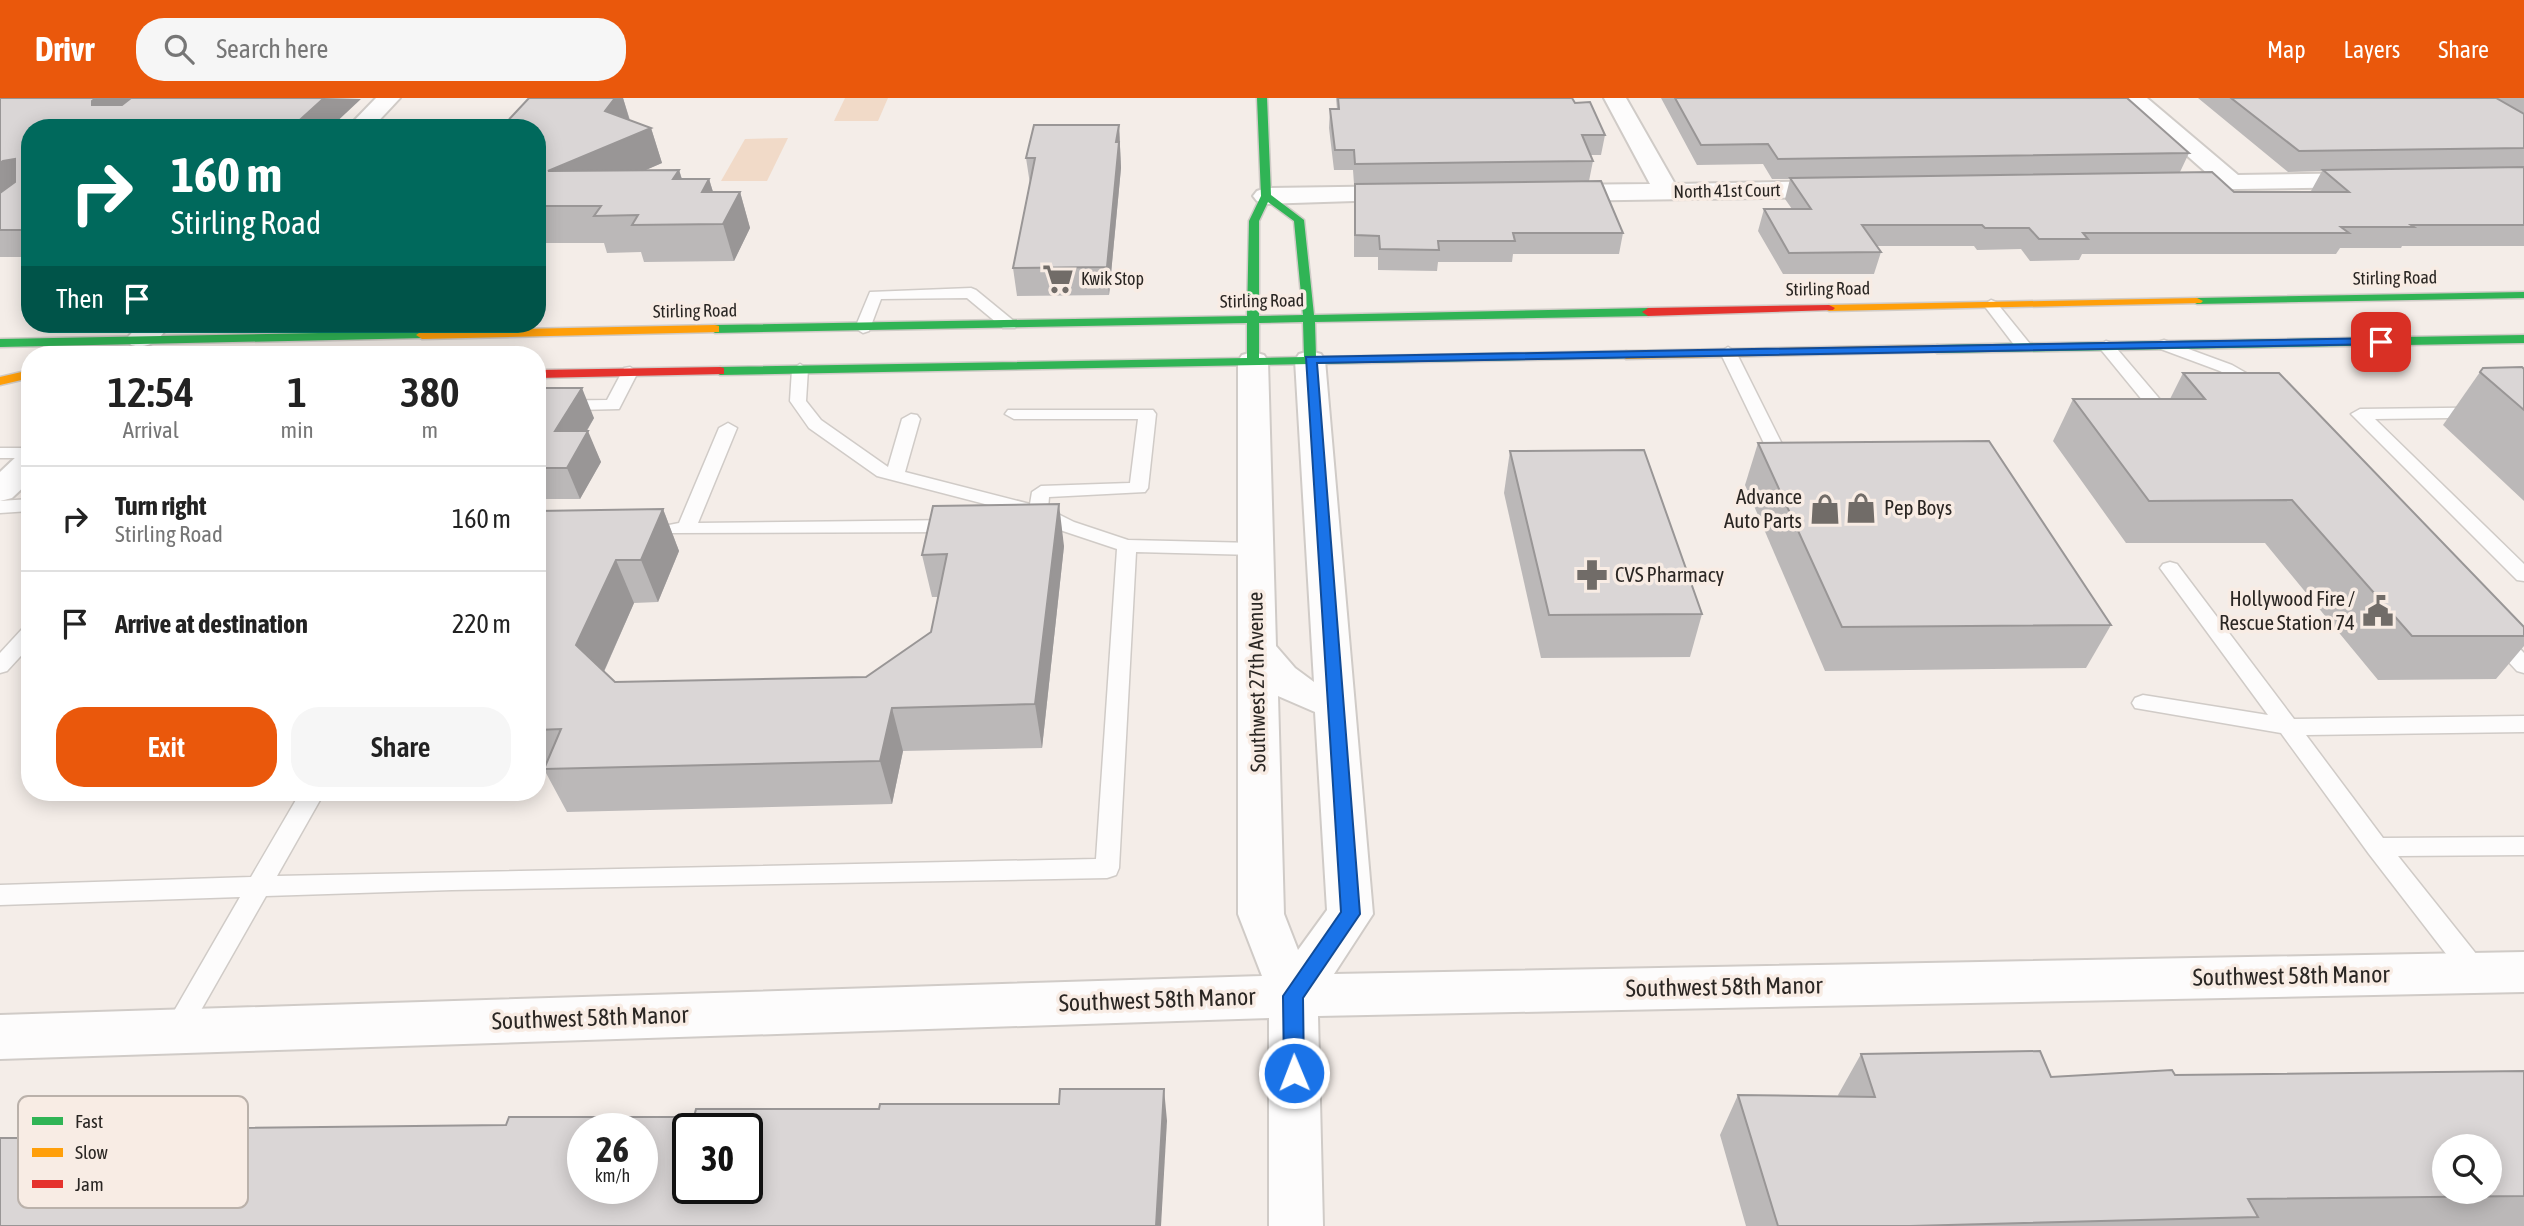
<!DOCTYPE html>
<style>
body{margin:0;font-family:"Asap Condensed",sans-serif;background:#f6f6f6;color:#222;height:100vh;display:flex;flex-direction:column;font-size:26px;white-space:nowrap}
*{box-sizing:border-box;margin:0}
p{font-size:23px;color:#767676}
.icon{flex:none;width:38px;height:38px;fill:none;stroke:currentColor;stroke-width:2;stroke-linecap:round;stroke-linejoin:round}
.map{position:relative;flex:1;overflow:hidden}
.sheet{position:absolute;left:21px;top:248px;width:525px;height:455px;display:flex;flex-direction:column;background:#fff;border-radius:28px;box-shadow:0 4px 18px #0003}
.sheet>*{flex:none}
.top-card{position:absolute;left:21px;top:21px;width:525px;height:214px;border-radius:28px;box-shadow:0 4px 18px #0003;background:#00695c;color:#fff;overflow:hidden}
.tools{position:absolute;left:2432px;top:1036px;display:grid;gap:14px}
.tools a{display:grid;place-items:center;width:70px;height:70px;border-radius:50%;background:#fff;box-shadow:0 4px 18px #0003;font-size:35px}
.speed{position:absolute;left:567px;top:1015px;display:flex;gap:14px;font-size:35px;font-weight:700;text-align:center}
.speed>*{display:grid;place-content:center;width:91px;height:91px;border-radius:50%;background:#fff;box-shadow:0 4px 18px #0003;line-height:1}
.speed small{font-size:18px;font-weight:400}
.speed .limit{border:4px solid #111;border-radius:10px;background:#fff;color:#111}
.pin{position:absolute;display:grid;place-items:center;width:60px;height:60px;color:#fff;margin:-30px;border-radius:14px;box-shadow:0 4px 10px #0006}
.me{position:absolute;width:77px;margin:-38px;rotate:359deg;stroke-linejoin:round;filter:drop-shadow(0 0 5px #0008)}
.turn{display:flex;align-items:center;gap:24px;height:147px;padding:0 35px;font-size:32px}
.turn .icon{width:91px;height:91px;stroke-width:2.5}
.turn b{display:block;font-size:49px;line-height:60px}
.then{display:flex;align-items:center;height:66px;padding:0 35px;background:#0003;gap:14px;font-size:26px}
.eta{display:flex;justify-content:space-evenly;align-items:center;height:119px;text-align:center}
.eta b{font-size:42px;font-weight:600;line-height:49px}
.action{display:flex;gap:14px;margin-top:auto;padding:14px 35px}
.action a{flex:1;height:80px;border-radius:28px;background:#ea580c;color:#fff;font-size:28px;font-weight:600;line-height:80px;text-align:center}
.action a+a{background:#f6f6f6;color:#222}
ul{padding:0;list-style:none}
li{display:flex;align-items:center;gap:21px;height:105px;padding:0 35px;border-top:2px solid #e0e0e0}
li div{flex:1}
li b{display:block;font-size:26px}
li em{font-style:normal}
header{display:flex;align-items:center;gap:42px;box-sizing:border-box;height:98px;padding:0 35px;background:#ea580c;color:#fff}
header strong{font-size:33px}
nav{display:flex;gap:38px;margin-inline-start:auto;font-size:24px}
.search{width:490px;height:63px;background:#f6f6f6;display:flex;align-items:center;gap:18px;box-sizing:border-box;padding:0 24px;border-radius:28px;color:#767676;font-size:26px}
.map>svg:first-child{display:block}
.green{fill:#f1dac8}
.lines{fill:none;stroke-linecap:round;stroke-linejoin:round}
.lane-casing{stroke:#d0cbc7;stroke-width:3}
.street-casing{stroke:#d0cbc7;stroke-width:4}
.fast-casing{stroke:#d0cbc7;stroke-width:3}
.slow-casing{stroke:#d0cbc7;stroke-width:3}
.jam-casing{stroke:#d0cbc7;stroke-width:3}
.lane{fill:#fdfcfc;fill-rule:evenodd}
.street{fill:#fdfcfc;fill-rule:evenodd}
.fast{fill:#30b455;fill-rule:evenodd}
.slow{fill:#ff9f0a;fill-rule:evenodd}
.jam{fill:#e5322d;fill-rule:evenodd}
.wall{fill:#bbb8b8}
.shaded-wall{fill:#999696}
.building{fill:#dad6d6;stroke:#999696;stroke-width:2;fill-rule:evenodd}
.route{fill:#1a73e8;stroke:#114b97;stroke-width:2}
.labels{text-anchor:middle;stroke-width:7;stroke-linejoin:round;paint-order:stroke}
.far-street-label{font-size:18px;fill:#2a2623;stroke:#f8ece4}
.far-poi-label{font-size:18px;fill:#2a2623;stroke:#f8ece4;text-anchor:start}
.poi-label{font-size:21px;fill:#2a2623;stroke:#f8ece4;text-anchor:end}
.street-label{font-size:21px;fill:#2a2623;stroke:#f8ece4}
.near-street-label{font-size:24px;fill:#2a2623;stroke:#f8ece4}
.key{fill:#f8ece4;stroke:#bab1aa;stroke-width:2}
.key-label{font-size:19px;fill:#2a2623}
</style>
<header>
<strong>Drivr</strong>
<div class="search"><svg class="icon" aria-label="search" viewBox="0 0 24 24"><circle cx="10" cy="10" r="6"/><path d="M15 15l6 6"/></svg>Search here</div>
<nav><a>Map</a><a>Layers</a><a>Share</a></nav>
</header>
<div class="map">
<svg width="2524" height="1128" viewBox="0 0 2524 1128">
<rect width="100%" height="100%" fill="#f4ede8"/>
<!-- green -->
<g class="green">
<polygon points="845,0 888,0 878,23 834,23"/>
<polygon points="788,40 767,83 721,83 745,41"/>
</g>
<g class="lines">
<defs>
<g id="lane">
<polygon points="971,190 976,192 1015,224 1017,227 1015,230 1003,230 967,200 881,201 869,233 863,235 855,230 870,194"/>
<polygon points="1991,202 1996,204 2030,246 2032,249 2030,252 2018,252 1986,210 1983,207"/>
<polygon points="2164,242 2232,267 2269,288 2261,293 2255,292 2220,273 2158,250 2156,247 2158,244"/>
<polygon points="2106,243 2112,245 2163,305 2181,306 2184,310 2181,314 2152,314 2098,248"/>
<polygon points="1728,249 1736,254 1791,364 1788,368 1776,368 1773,364 1720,254"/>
<polygon points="800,266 808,271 806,303 821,322 888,369 902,321 911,316 917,317 920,321 905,374 1030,406 1032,394 1041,388 1130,385 1138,321 1014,321 1005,316 1008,312 1153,312 1156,316 1148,390 1145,394 1049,399 1048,411 1074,424 1128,442 1255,445 1262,447 1265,451 1262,455 1255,457 1136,454 1119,770 1116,777 1107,780 452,792 266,798 184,942 175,946 166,942 162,934 240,799 0,807 0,787 251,779 300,695 324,695 277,778 1096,761 1117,451 1060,432 1031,418 877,378 809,330 790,303 792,271"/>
<polygon points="630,269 638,274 619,311 537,313 537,303 607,302 624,270"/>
<polygon points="2524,309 2524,319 2375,321 2524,466 2524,483 2517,482 2351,316 2360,311"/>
<polygon points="728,325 737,330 698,425 957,422 966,428 957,434 669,435 667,431 669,427 679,425 719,330"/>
<rect x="0" y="350" width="30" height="10"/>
<polygon points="30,401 30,413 0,415 0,403"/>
<polygon points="2170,464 2177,466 2294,621 2524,618 2524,634 2306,637 2383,740 2524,739 2524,757 2398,758 2485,867 2489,875 2485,883 2476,886 2467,883 2369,756 2281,635 2135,610 2132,605 2135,600 2143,597 2268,617 2160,470 2163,466"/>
<polygon points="30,528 30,548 7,573 0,575 0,555 23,530"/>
<polygon points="2497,532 2504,534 2524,555 2524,575 2517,573 2490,544 2487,539 2490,534"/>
</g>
<g id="street">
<polygon points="376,0 400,0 372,30 347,30"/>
<polygon points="1604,0 1626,0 1675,86 1838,83 1847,86 1851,91 1847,96 1838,99 1555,103 1546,100 1542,95 1546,90 1555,87 1650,86"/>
<polygon points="2122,0 2147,0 2238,77 2370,75 2379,77 2382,82 2379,87 2370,89 2171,92 2162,90 2159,85 2162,80 2209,77"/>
<polygon points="1407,88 1416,91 1420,96 1416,101 1266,106 1257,103 1253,98 1257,93 1266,90"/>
<path d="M140,226h30c-10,15 -20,26 -39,21l-5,-6z"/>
<path d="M1310,253l11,3 4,6 48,554 -39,60 1190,-22v40l-1206,24 5,210h-54v-208l-1269,41v-44l1262,-39 -24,-62v-553l4,-6 11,-3 11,3 4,6 8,285 19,22 19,14 -19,-322 4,-6zM1278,598l37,16 12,198 -29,40 -14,-36z"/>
<polygon points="30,354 30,383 12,400 0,403 0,374 18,357"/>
</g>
<g id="fast">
<path d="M1257,0h10l4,97 33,25 10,95 334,-7 6,4 -6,4 -333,6 1,35 310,-6 4,1v6l-910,17 -6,-4 6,-4 527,-9v-35l-532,10 -6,-4 6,-4 532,-9 2,-95 12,-25zM1268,104l26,19 9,94 -44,1v-95zM1303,224l1,35 -45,1v-35z"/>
<polygon points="2524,194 2524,200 2197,206 2191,203 2197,200"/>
<polygon points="422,233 426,234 426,240 0,249 0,241"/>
<polygon points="2524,237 2524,245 1937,255 1931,251 1937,247"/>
</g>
<g id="slow">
<polygon points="2197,200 2203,203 2201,205 1829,213 1823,210 1829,207"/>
<polygon points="715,227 719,228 719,234 422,241 416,237 422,233"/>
<polygon points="1937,247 1941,248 1941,254 1626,261 1620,257 1626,253"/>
<polygon points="30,272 30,280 0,287 0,279"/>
</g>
<g id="jam">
<polygon points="1829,207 1835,210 1833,212 1648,218 1642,214 1648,210"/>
<polygon points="720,269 724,270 724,276 537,280 537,272"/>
</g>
</defs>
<!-- lane casing -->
<use href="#lane" class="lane-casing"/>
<!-- street casing -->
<use href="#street" class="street-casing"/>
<!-- fast casing -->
<use href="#fast" class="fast-casing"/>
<!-- slow casing -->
<use href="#slow" class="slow-casing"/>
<!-- jam casing -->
<use href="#jam" class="jam-casing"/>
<!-- lane -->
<use href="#lane" class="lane"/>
<!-- street -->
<use href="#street" class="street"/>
<!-- fast -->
<use href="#fast" class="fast"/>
<!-- slow -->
<use href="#slow" class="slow"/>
<!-- jam -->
<use href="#jam" class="jam"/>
</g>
<!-- wall -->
<g class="wall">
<polygon points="0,0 361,1 30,30 30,159 0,159"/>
<polygon points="623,0 630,22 651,30 662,65 645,72 679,72 682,81 709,81 713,94 740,94 750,130 734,163 644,164 641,154 607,155 604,145 537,145 537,30"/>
<polygon points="1336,0 1572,0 1575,5 1605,37 1601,57 1590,57 1593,63 1589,83 1623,135 1619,156 1513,156 1512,164 1438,164 1437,173 1378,172 1378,159 1354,159 1354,107 1355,86 1511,84 1354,86 1353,72 1334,72 1329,30 1330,11 1337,11"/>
<polygon points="1661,0 2127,0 2189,55 2180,74 2234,94 2313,94 2311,93 2322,73 2288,74 2198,0 2524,0 2524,148 2402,148 2401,150 2340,150 2336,156 2082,156 2079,162 2030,163 2021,151 1977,152 1974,148 1877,148 1881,154 1874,176 1783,176 1758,133 1764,111 1792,111 1785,101 1790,81 1772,81 1763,66 1697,67"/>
<polygon points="1119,27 1121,70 1109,197 1017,198 1013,170 1030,86 1026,60"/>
<polygon points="2524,271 2524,403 2443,327 2480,274"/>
<polygon points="2183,275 2524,529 2524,548 2496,581 2378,582 2265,445 2126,445 2053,343 2073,301 2170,301"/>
<polygon points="537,290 594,320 587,333 601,364 580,401 537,401"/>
<polygon points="1758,345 2111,527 2086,570 1825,573 1745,387"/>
<polygon points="1510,353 1702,516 1690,559 1541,560 1504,395"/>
<polygon points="663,411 679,453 658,504 634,505 604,574 615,584 866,579 931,534 938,499 932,499 922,457 1064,448 1042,650 903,653 892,706 567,714 546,675 537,676 537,413"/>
<polygon points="1861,956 2051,979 2524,973 2524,1128 1746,1128 1720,1037 1738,997 1839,999 1838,997"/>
</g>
<!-- shaded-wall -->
<g class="shaded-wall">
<polygon points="96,0 141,0 106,28 92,7 92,3"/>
<polygon points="324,0 361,1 330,30 291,30"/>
<polygon points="583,0 623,0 631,27 651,30 662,65 564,108 548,73"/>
<polygon points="1119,27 1121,70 1109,197 1107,169 1116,44"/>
<polygon points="15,61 30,84 0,104 0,65 3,63"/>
<polygon points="679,72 690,108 673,81"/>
<polygon points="709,81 720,117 702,94"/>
<polygon points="740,94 750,130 734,163 723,126"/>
<polygon points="582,290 594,320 568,364 555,333"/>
<polygon points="588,333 601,364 580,401 567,370"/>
<polygon points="1059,406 1064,448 1042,650 1035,606"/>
<polygon points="663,411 679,453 658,504 641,462"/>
<polygon points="616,462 634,505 596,591 576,547"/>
<polygon points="892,610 903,653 892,706 880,663"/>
<polygon points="1164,991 1167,1023 1161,1128 1156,1128"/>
</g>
<!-- building -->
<g class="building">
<polygon points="0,0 96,0 92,3 92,7 122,7 131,0 324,0 291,30 30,30 30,132 0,132 0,95 15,84 15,61 3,63 0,65"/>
<polygon points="529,0 615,0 605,13 651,30 548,73 679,72 673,81 709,81 702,94 740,94 723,126 632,127 638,117 594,118 601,108 537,108 537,30 501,30"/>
<polygon points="1338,0 1572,0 1575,5 1590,4 1605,37 1582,37 1593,63 1355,66 1354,52 1335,52 1330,11 1339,11"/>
<polygon points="1675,0 2127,0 2189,55 1778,61 1768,46 1701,47"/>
<polygon points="2231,0 2496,0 2524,16 2524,50 2299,53"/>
<polygon points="1034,27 1119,27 1116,44 1119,44 1107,169 1013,170 1035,60 1026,60"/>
<polygon points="2524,69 2524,127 2411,127 2414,129 2341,129 2349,135 2083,135 2088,141 2039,141 2029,130 1985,130 1982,127 1862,127 1881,154 1789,155 1764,111 1811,111 1790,80 2212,74 2234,94 2349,94 2323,72"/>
<polygon points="1601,83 1623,135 1513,135 1515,143 1438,143 1439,152 1380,151 1379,138 1355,137 1355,86"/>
<polygon points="2522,269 2524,271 2524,312 2480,274 2483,270"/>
<polygon points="2183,275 2279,275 2524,529 2524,538 2412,538 2292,402 2149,403 2073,301 2205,301"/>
<polygon points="537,290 582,290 555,333 588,333 567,370 537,370"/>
<polygon points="1989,343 2111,527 1842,529 1758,345"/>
<polygon points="1644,352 1702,516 1549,517 1510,353"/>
<polygon points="1059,406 1035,606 892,610 880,663 544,671 561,631 537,632 537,413 663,411 641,462 616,462 576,547 615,584 866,579 931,534 947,456 922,457 933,408"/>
<path d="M2040,953l11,26 121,-7 3,5 349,-4v125l-276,3 10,18 -348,9h-132l-40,-131 137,2 -14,-43zM2445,1048h45v46h-45z"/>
<path d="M1060,991h104l-8,137h-1156v-88h138l6,-9 362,-4 3,-8h185l2,-8h183l1,-5h179zM583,1031h59v59h-59zM688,1031h59v59h-59z"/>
</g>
<!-- route -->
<polygon class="route" points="2381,240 2387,244 2386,246 1317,265 1360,816 1303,900 1304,975 1301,981 1294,984 1287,981 1284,975 1283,898 1341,814 1306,259"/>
<!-- icons -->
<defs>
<symbol id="supermarket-bare" viewBox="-9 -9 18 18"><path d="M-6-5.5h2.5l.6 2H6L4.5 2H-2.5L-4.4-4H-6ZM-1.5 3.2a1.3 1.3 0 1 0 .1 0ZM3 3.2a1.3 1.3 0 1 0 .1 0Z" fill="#716c68" stroke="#f8ece4" stroke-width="2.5" paint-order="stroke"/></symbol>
<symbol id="shop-bare" viewBox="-9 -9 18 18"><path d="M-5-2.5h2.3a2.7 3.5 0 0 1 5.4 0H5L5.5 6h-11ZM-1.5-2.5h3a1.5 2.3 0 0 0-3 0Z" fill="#716c68" stroke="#f8ece4" stroke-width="2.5" paint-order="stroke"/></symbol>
<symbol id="pharmacy-bare" viewBox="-9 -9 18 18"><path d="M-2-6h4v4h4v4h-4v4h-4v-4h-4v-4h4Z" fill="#716c68" stroke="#f8ece4" stroke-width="2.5" paint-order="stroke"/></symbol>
<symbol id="civic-bare" viewBox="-9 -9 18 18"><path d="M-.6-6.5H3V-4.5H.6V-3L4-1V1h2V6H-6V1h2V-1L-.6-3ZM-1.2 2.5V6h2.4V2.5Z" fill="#716c68" stroke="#f8ece4" stroke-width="2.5" paint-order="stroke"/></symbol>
</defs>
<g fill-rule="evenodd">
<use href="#supermarket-bare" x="1036" y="159" width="44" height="44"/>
<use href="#shop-bare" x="1839" y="388" width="44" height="44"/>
<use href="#shop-bare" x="1803" y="389" width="44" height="44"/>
<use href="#pharmacy-bare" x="1570" y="455" width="44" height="44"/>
<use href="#civic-bare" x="2356" y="491" width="44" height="44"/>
</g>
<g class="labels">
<!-- far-street labels -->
<g class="far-street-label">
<text transform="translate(1727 93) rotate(-1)" y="6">North 41st Court</text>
<text transform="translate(2395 180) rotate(-1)" y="6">Stirling Road</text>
<text transform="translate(1828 191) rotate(-1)" y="6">Stirling Road</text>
<text transform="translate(1262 203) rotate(-1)" y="6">Stirling Road</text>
<text transform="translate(695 213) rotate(-1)" y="6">Stirling Road</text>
</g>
<!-- far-poi labels -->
<g class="far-poi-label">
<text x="1081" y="187">Kwik Stop</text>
</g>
<!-- poi labels -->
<g class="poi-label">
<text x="1802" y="406">Advance<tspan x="1802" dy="24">Auto Parts</tspan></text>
<text x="1884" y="417" text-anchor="start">Pep Boys</text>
<text x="1615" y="484" text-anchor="start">CVS Pharmacy</text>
<text x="2355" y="508">Hollywood Fire /<tspan x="2355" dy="24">Rescue Station 74</tspan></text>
</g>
<!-- street labels -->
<g class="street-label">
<text transform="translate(1257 584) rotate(-91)" y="7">Southwest 27th Avenue</text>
</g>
<!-- near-street labels -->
<g class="near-street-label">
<text transform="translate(2291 878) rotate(-1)" y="8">Southwest 58th Manor</text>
<text transform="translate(1724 889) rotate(-1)" y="8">Southwest 58th Manor</text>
<text transform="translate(1157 902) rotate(-2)" y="8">Southwest 58th Manor</text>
<text transform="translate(590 920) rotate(-2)" y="8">Southwest 58th Manor</text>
</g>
</g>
<!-- legend -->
<rect x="18" y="998" width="230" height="112" rx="10" class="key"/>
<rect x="32" y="1019" width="31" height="8" fill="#30b455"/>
<rect x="32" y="1050" width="31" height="9" fill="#ff9f0a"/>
<rect x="32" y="1082" width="31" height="8" fill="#e5322d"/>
<g class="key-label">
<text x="75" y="1030">Fast</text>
<text x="75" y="1061">Slow</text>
<text x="75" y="1093">Jam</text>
</g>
</svg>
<div class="tools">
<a><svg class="icon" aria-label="search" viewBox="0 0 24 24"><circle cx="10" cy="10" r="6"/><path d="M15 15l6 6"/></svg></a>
</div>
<div class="speed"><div>26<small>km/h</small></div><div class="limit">30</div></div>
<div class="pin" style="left:2381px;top:244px;background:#d93025"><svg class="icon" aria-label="arrive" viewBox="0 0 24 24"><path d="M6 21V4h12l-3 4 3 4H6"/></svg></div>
<svg class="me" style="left:1294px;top:975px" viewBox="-20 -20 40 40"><circle r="17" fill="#1a73e8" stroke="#fff" stroke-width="3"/><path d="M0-11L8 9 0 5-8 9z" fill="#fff"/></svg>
<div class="top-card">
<div class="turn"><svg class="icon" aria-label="right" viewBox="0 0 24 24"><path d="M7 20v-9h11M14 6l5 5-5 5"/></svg><div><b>160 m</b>Stirling Road</div></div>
<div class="then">Then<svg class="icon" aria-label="arrive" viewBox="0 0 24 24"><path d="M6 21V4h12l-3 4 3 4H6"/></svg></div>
</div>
<section class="sheet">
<div class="eta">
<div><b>12:54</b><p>Arrival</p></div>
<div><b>1</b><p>min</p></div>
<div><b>380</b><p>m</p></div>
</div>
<ul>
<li><svg class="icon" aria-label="right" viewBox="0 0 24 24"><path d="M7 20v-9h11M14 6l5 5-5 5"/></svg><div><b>Turn right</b><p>Stirling Road</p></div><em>160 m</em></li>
<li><svg class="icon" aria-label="arrive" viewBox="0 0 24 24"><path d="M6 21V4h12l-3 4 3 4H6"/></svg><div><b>Arrive at destination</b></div><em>220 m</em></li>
</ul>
<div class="action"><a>Exit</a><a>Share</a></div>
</section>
</div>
